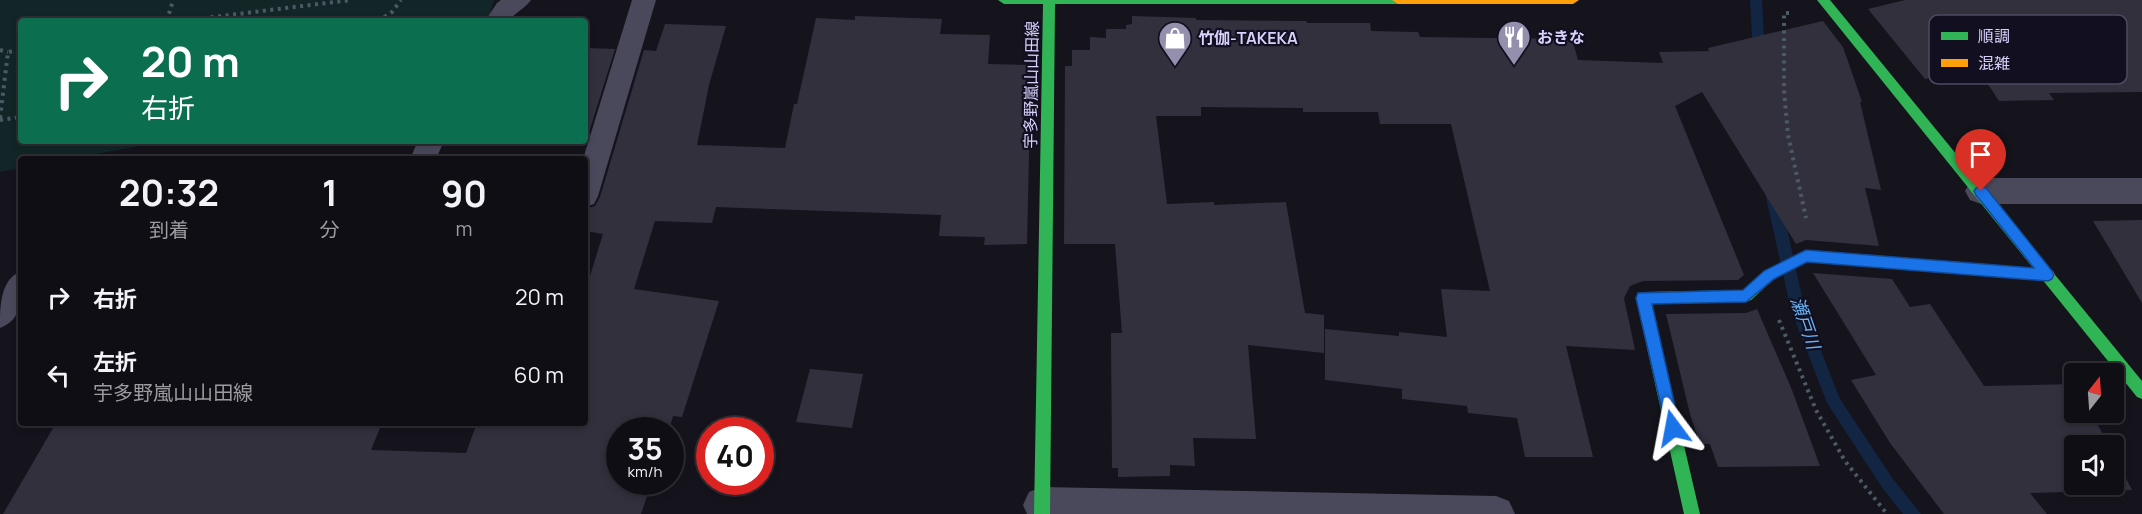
<!DOCTYPE html>
<html lang="ja">
<meta charset="utf-8">
<style>
body{margin:0;font-family:Manrope,"Noto Sans JP",sans-serif;background:#1e1c22;color:#f1f3f6;height:100vh;display:flex;flex-direction:column;font-size:22px;white-space:nowrap}
*{box-sizing:border-box;margin:0}
p{font-size:20px;color:#9c9ca0}
.icon{flex:none;width:33px;height:33px;fill:none;stroke:currentColor;stroke-width:2;stroke-linecap:round;stroke-linejoin:round}
.map{position:relative;flex:1;overflow:hidden}
.sheet{position:absolute;left:18px;top:156px;width:570px;height:270px;display:flex;flex-direction:column;background:#100e15;border-radius:6px;box-shadow:0 3px 9px #0003,0 0 0 2px #302e34}
.sheet>*{flex:none}
.hud{position:absolute;left:18px;top:18px;width:570px;height:126px;border-radius:6px;box-shadow:0 3px 9px #0003,0 0 0 2px #302e34;background:#0b6e4f;color:#fff;overflow:hidden}
.needle{width:39px;rotate:17deg}
.tools{position:absolute;left:2064px;top:363px;display:grid;gap:12px}
.tools a{display:grid;place-items:center;width:60px;height:60px;border-radius:6px;background:#100e15;box-shadow:0 3px 9px #0003,0 0 0 2px #302e34;font-size:30px}
.speed{position:absolute;left:606px;top:417px;display:flex;gap:12px;font-size:30px;font-weight:700;text-align:center}
.speed>*{display:grid;place-content:center;width:78px;height:78px;border-radius:50%;background:#100e15;box-shadow:0 3px 9px #0003,0 0 0 2px #302e34;line-height:1}
.speed small{font-size:15px;font-weight:400}
.speed .limit{border:9px solid #d22;background:#fff;color:#111}
.pin{position:absolute;display:grid;place-items:center;width:51px;height:51px;color:#fff;margin:-62px -26px;border-radius:50% 50% 50% 0;rotate:-45deg;box-shadow:0 0 6px #0007}
.pin .icon{rotate:45deg}
.me{position:absolute;width:66px;margin:-33px;rotate:347deg;stroke-linejoin:round;filter:drop-shadow(0 0 4px #0008)}
.turn{display:flex;align-items:center;gap:21px;height:126px;padding:0 24px;font-size:27px}
.turn .icon{width:78px;height:78px;stroke-width:2.5}
.turn b{display:block;font-size:42px;line-height:51px}
.eta{display:flex;justify-content:space-evenly;align-items:center;height:102px;text-align:center}
.eta b{font-size:36px;font-weight:700;line-height:42px}
ul{padding:0;list-style:none}
li{display:flex;align-items:center;gap:18px;height:78px;padding:0 24px}
li div{flex:1}
li b{display:block;font-size:22px}
li em{font-style:normal}
.map>svg:first-child{display:block}
.green{fill:#122627}
.lines{fill:none;stroke-linecap:round;stroke-linejoin:round}
.stream{fill:#122542;fill-rule:evenodd}
.building{fill:#33303e}
.path{stroke:#4c5a65;stroke-width:4;stroke-dasharray:3 4.5;stroke-linecap:butt}
.lane{fill:#4a495c;fill-rule:evenodd}
.street{fill:#4a495c;fill-rule:evenodd}
.fast{fill:#30b455;fill-rule:evenodd}
.slow{fill:#ff9f0a;fill-rule:evenodd}
.route{fill:#1a73e8;stroke:#114b97;stroke-width:1.5}
.labels{text-anchor:middle;stroke-width:4.5;stroke-linejoin:round;paint-order:stroke}
.poi-label{font-size:16px;font-weight:bold;fill:#d7d2fb;stroke:#120f20;text-anchor:start}
.street-label{font-size:16px;fill:#d7d2fb;stroke:#120f20}
.water-label{font-size:18px;font-style:italic;fill:#68b2f2;stroke:#120f20}
.key{fill:#120f20;stroke:#4d4a62;stroke-width:1.5}
.key-label{font-size:16px;fill:#d7d2fb}
</style>
<div class="map">
<svg width="2142" height="514" viewBox="0 0 2142 514">
<rect width="100%" height="100%" fill="#15131c"/>
<!-- green -->
<polygon class="green" points="0,0 494,0 488,21 21,21 21,141 166,141 70,159 21,159 21,168 0,172"/>
<g class="lines">
<!-- stream -->
<g class="stream">
<polygon points="1750,0 1762,0 1765,55 1759,60 1753,55"/>
<polygon points="1772,188 1777,189 1779,193 1805,310 1840,399 1893,479 1921,514 1903,514 1883,489 1827,403 1791,310 1765,193 1767,189"/>
</g>
</g>
<!-- building -->
<g class="building">
<polygon points="1905,0 2142,0 2142,92 2049,93 2054,100 1999,101 1978,69 1925,79 1868,9"/>
<polygon points="855,16 942,19 940,34 990,35 988,64 1031,65 1027,244 984,245 985,237 939,236 941,215 716,207 712,223 655,221 634,289 719,301 682,417 673,416 669,430 620,430 620,482 652,482 641,514 3,514 56,423 382,423 371,450 466,453 477,423 585,423 585,292 603,234 585,231 585,209 595,206 600,197 644,50 656,51 665,24 726,26 709,85 697,145 785,148 794,104 797,104 816,18 855,20"/>
<polygon points="1132,16 1196,18 1196,20 1306,21 1307,23 1370,23 1371,31 1418,32 1420,37 1572,39 1578,60 1663,63 1659,52 1709,51 1708,48 1823,21 1843,47 1862,102 1860,102 1881,190 1865,188 1879,246 1806,240 1796,244 1702,92 1675,106 1744,275 1738,280 1643,281 1630,286 1624,298 1635,350 1566,346 1593,457 1525,457 1517,418 1468,413 1467,406 1402,399 1402,389 1325,380 1325,329 1399,336 1399,332 1447,337 1441,289 1490,291 1451,124 1380,124 1378,112 1303,112 1303,108 1201,107 1201,116 1156,116 1167,204 1214,202 1214,205 1286,202 1305,313 1324,315 1324,353 1248,345 1256,439 1193,438 1195,466 1170,465 1170,476 1118,477 1118,468 1112,468 1111,333 1122,333 1115,244 1064,244 1065,66 1072,66 1072,50 1090,50 1090,37 1106,38 1106,29 1126,29 1126,25 1132,24"/>
<polygon points="585,48 615,49 585,145"/>
<polygon points="2142,220 2142,303 2093,221"/>
<polygon points="1813,273 1892,279 1910,307 1930,304 1984,386 2074,384 2074,412 2091,412 2109,446 2074,446 2074,484 2114,484 2114,455 2132,490 2030,493 2047,514 1944,514 1890,443 1851,380 1876,375"/>
<polygon points="1757,309 1792,390 1820,466 1718,467 1710,444 1700,444 1690,414 1666,314 1746,313"/>
<polygon points="810,369 863,374 852,428 796,422"/>
</g>
<g class="lines">
<!-- path -->
<g class="path">
<polyline points="1789,13 1784,13 1784,90 1788,135 1806,218"/>
<polyline points="167,21 173,0"/>
<polyline points="181,21 351,0"/>
<polyline points="378,21 392,12 401,0"/>
<polyline points="0,50 8,52"/>
<polyline points="0,118 8,52 21,50"/>
<polyline points="0,120 21,117"/>
<polyline points="1779,320 1816,410 1845,461 1887,514"/>
</g>
<!-- lane -->
<g class="lane">
<path d="M501,0h30c-6,9 -16,12 -22,21h-24l12,-18z"/>
<polygon points="632,0 656,0 598,196 594,204 585,207 583,159"/>
<polygon points="418,141 444,141 436,159 410,159"/>
<path d="M21,271c0,22 4,48 -21,57 0,-22 0,-48 21,-57z"/>
</g>
<!-- street -->
<g class="street">
<polygon points="1981,178 2142,178 2142,204 1981,204 1970,200 1965,191 1970,182"/>
<polygon points="1042,487 1496,496 1509,501 1515,514 1027,514 1023,505 1029,492"/>
</g>
<!-- fast -->
<g class="fast">
<polygon points="998,0 1404,0 1398,4 1055,4 1050,514 1034,514 1043,4 1004,4"/>
<polygon points="1817,0 1830,0 2142,381 2142,399 2137,397"/>
<polygon points="1806,250 1934,260 1939,262 1941,266 1939,270 1934,272 1807,262 1774,279 1751,300 1746,302 1651,304 1700,514 1684,514 1636,298 1638,294 1643,292 1743,290 1764,271"/>
</g>
<!-- slow -->
<g class="slow">
<polygon points="1392,0 1579,0 1573,4 1398,4"/>
<polygon points="1934,260 2048,269 2053,271 2055,275 2053,279 2048,281 1934,272 1929,270 1927,266 1929,262"/>
</g>
</g>
<!-- route -->
<polygon class="route" points="1981,186 1986,188 2052,271 2054,275 2052,279 2048,281 1807,262 1774,279 1746,302 1652,304 1680,428 1678,432 1673,434 1667,432 1636,298 1638,293 1743,290 1764,271 1806,250 2034,268 1976,195 1974,191 1976,188"/>
<!-- icons -->
<defs>
<symbol id="restaurant-pin" viewBox="-11 -11 22 30"><path d="M0 17L-7.5 6A9.5 9.5 0 1 1 7.5 6Z" fill="#938fad" stroke="#120f20"/><path d="M-5-6h1v4h1v-4h1v4h1v-4h1v5L-1.5 .5V6h-2V.5L-5-1ZM5-6V6H3V1.5H1.5Q1.5-4 5-6Z" fill="#fff"/></symbol>
<symbol id="shop-pin" viewBox="-11 -11 22 30"><path d="M0 17L-7.5 6A9.5 9.5 0 1 1 7.5 6Z" fill="#938fad" stroke="#120f20"/><path d="M-5-2.5h2.3a2.7 3.5 0 0 1 5.4 0H5L5.5 6h-11ZM-1.5-2.5h3a1.5 2.3 0 0 0-3 0Z" fill="#fff"/></symbol>
</defs>
<g fill-rule="evenodd">
<use href="#restaurant-pin" x="1495" y="18" width="38" height="52"/>
<use href="#shop-pin" x="1156" y="19" width="38" height="52"/>
</g>
<g class="labels">
<!-- poi labels -->
<g class="poi-label">
<text x="1537" y="43">おきな</text>
<text x="1198" y="44">竹伽-TAKEKA</text>
</g>
<!-- street labels -->
<g class="street-label">
<text transform="translate(1031 85) rotate(-89)" y="6">宇多野嵐山山田線</text>
</g>
<!-- water labels -->
<g class="water-label">
<text transform="translate(1805 323) rotate(71)" y="6">瀬戸川</text>
</g>
</g>
<!-- legend -->
<rect x="1929" y="15" width="198" height="69" rx="9" class="key"/>
<rect x="1941" y="32" width="27" height="8" fill="#30b455"/>
<rect x="1941" y="59" width="27" height="8" fill="#ff9f0a"/>
<g class="key-label">
<text x="1978" y="42">順調</text>
<text x="1978" y="69">混雑</text>
</g>
</svg>
<div class="tools">
<a><svg class="needle" viewBox="-14 -14 28 28"><path d="M0-13l5 13h-10z" fill="#e53935"/><path d="M0 13l5-13h-10z" fill="#9c9ca0"/></svg></a>
<a><svg class="icon" aria-label="sound" viewBox="0 0 24 24"><path d="M4 9h4l5-4v14l-5-4H4zM17 9q2 3 0 6"/></svg></a>
</div>
<div class="speed"><div>35<small>km/h</small></div><div class="limit">40</div></div>
<div class="pin" style="left:1981px;top:191px;background:#d93025"><svg class="icon" aria-label="arrive" viewBox="0 0 24 24"><path d="M6 21V4h12l-3 4 3 4H6"/></svg></div>
<svg class="me" style="left:1673px;top:428px" viewBox="-20 -20 40 40"><path d="M0-17L14 15 0 8-14 15z" fill="#1a73e8" stroke="#fff" stroke-width="4"/></svg>
<div class="hud">
<div class="turn"><svg class="icon" aria-label="right" viewBox="0 0 24 24"><path d="M7 20v-9h11M14 6l5 5-5 5"/></svg><div><b>20 m</b>右折</div></div>
</div>
<section class="sheet">
<div class="eta">
<div><b>20:32</b><p>到着</p></div>
<div><b>1</b><p>分</p></div>
<div><b>90</b><p>m</p></div>
</div>
<ul>
<li><svg class="icon" aria-label="right" viewBox="0 0 24 24"><path d="M7 20v-9h11M14 6l5 5-5 5"/></svg><div><b>右折</b></div><em>20 m</em></li>
<li><svg class="icon" aria-label="left" viewBox="0 0 24 24"><path d="M17 20v-9H6M10 6l-5 5 5 5"/></svg><div><b>左折</b><p>宇多野嵐山山田線</p></div><em>60 m</em></li>
</ul>
</section>
</div>
